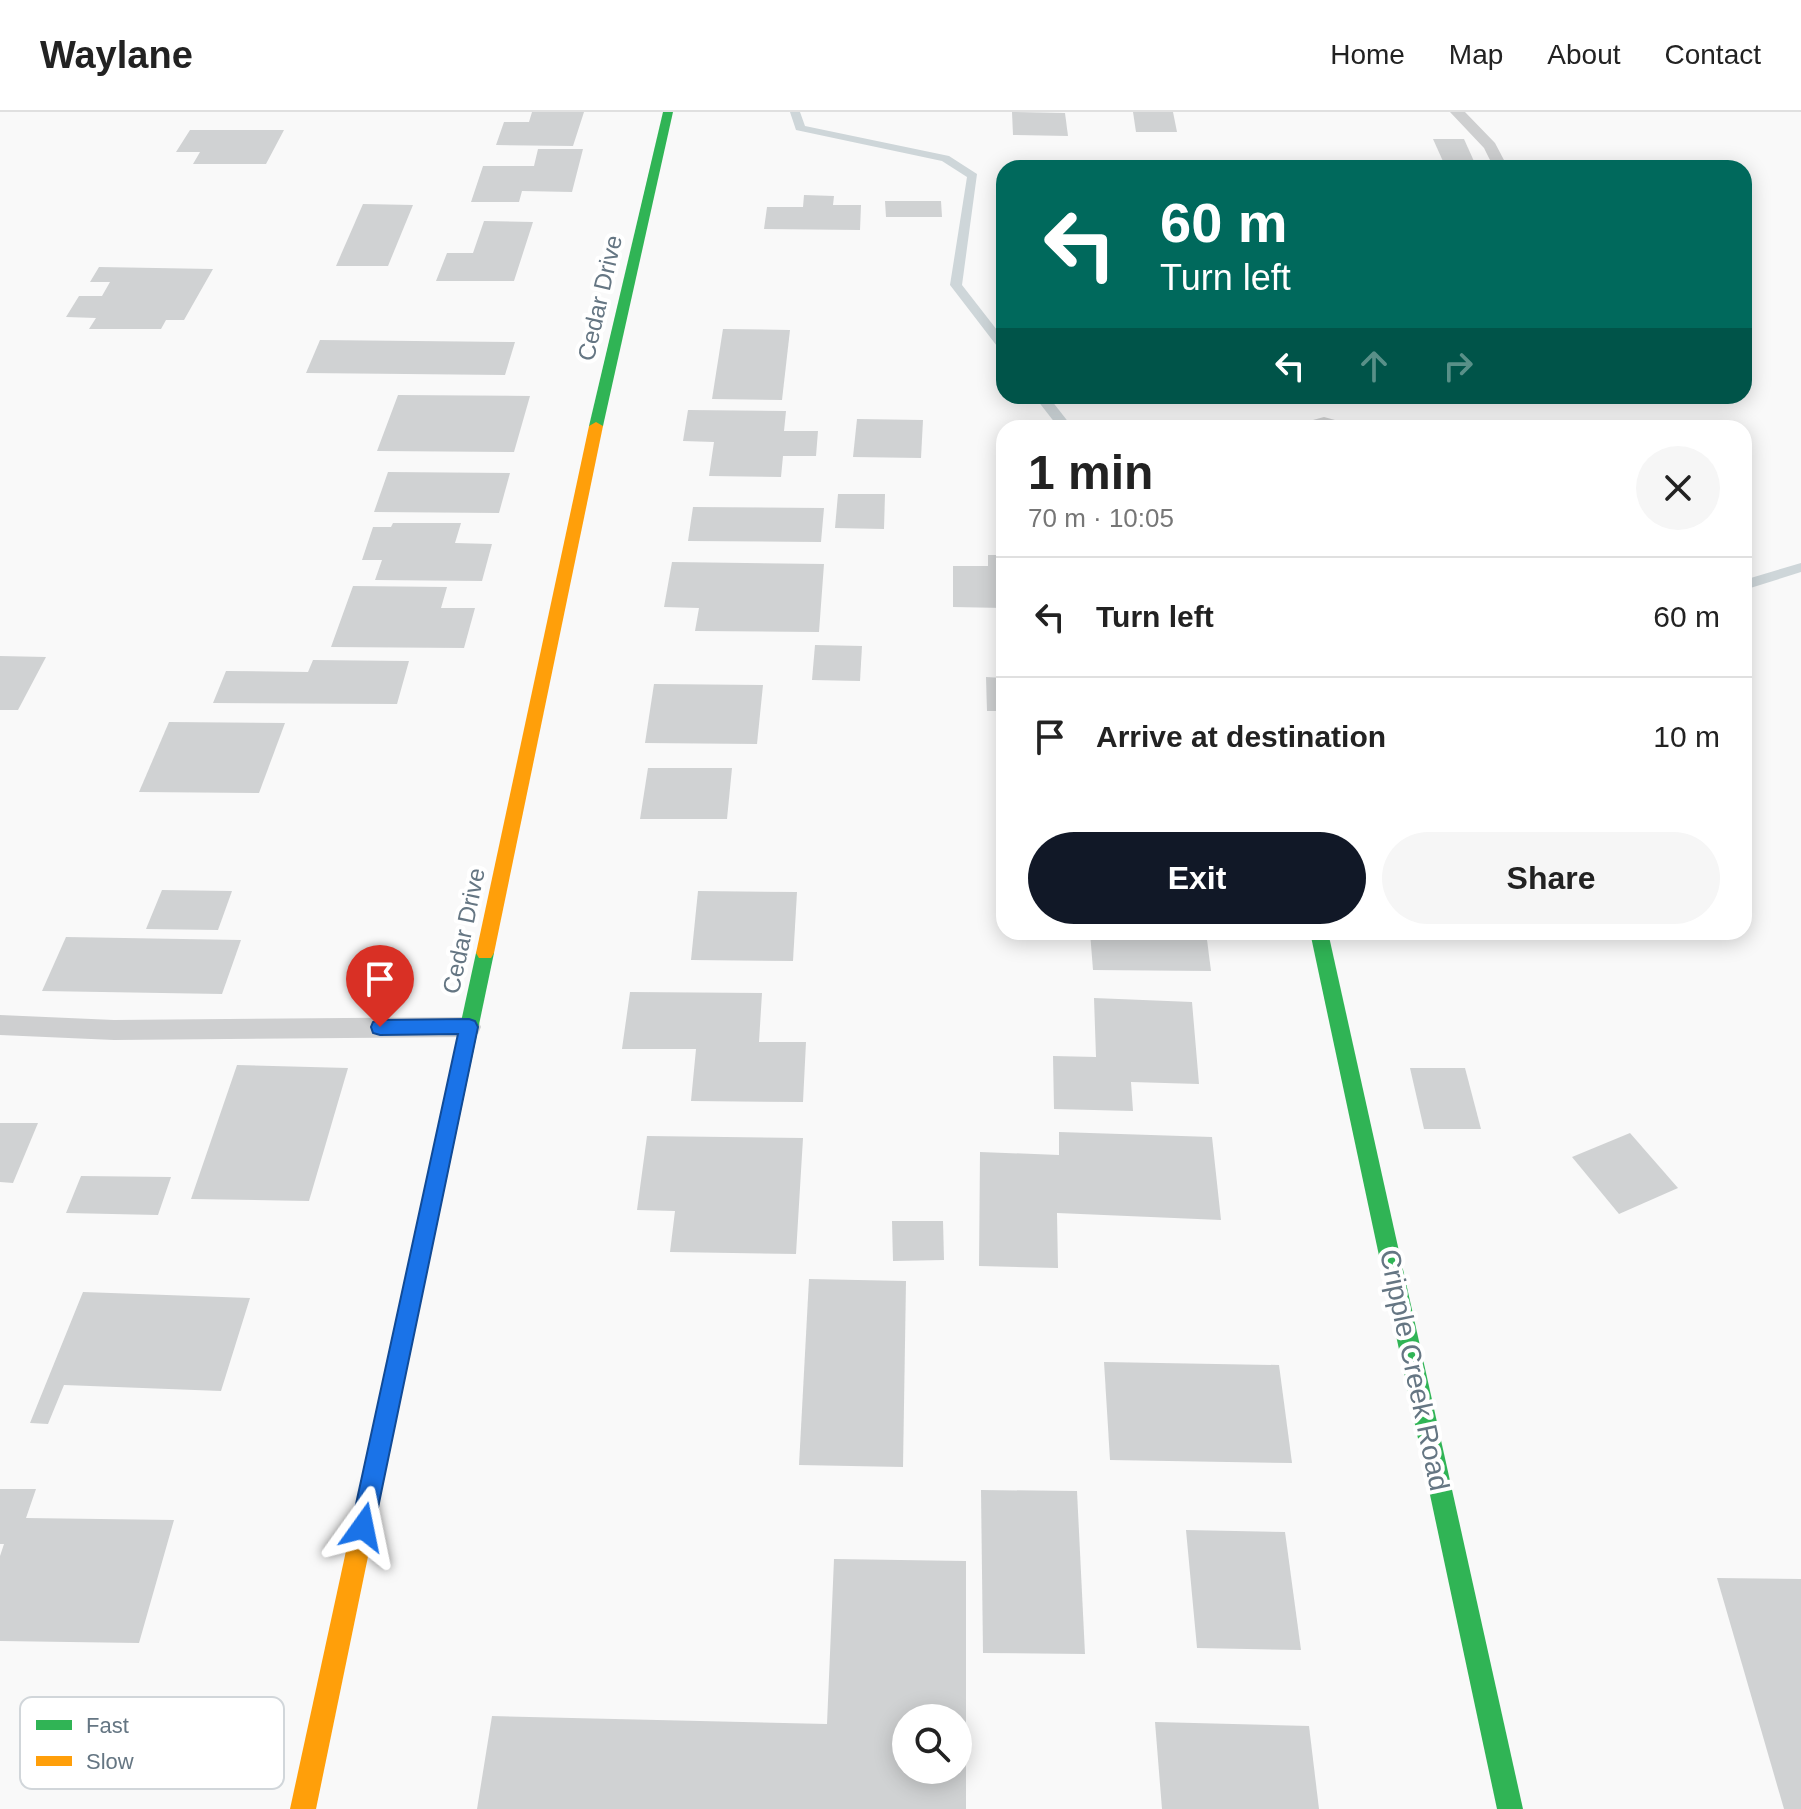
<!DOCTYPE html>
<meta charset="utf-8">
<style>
body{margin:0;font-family:Helvetica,sans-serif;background:#f6f6f6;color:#222;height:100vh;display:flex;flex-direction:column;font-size:30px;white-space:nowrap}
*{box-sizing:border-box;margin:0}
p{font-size:26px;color:#767676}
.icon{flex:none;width:44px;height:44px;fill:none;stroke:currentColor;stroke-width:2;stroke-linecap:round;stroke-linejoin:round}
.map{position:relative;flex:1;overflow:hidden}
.panel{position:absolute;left:996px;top:308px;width:756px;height:520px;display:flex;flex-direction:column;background:#fff;border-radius:24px;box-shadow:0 4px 20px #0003}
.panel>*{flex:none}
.top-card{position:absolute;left:996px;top:48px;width:756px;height:244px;border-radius:24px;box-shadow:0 4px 20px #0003;background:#00695c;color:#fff;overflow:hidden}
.fabs{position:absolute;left:892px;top:1592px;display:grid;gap:16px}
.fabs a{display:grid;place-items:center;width:80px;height:80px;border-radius:50%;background:#fff;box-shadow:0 4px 20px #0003;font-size:40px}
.pin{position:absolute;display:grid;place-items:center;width:68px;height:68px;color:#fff;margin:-82px -34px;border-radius:50% 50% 50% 0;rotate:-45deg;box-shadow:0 0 8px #0007}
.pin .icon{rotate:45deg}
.me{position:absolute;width:88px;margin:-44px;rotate:12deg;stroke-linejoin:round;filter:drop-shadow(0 0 6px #0008)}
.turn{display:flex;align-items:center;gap:28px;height:168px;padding:0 32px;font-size:36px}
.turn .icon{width:104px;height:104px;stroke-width:2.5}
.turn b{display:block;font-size:56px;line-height:68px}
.lanes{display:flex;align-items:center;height:76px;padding:0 32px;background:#0003;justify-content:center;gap:40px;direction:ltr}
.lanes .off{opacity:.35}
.round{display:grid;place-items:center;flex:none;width:84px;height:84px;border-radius:42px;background:#f6f6f6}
.headline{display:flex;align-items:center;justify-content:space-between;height:136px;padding:0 32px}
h1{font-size:48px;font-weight:600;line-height:60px}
.cta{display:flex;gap:16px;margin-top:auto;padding:16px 32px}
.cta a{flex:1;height:92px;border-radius:48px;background:#111827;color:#fff;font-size:32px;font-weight:600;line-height:92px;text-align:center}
.cta a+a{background:#f6f6f6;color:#222}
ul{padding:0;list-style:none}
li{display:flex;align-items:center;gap:24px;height:120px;padding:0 32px;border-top:2px solid #e0e0e0}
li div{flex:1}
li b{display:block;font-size:30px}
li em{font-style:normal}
header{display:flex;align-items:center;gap:48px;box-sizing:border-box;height:112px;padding:0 40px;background:#fff;border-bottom:2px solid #e0e0e0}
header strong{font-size:38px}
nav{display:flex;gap:44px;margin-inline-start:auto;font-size:28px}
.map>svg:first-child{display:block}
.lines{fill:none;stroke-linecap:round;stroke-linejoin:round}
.stream{fill:#ced6d9;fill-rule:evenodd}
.building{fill:#d0d2d3;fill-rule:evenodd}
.lane{fill:#cecfd0;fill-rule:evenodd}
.street{fill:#cecfd0;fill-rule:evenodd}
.fast{fill:#30b455;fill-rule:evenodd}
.slow{fill:#ff9f0a;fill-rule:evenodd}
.route{fill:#1a73e8;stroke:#114b97;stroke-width:2}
.labels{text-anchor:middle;stroke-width:8;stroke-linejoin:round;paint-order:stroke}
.street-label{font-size:24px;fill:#657683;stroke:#fff}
.near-street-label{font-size:28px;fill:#657683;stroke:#fff}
.key{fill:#fff;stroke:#d1d6da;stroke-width:2}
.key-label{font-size:22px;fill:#657683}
</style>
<header>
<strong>Waylane</strong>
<nav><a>Home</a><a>Map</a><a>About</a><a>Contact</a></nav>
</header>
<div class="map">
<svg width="1801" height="1697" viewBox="0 0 1801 1697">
<rect width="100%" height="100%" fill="#f9f9f9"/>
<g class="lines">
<!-- stream -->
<g class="stream">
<polygon points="790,0 800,0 805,14 949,44 977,62 962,173 1004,227 1004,239 1000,238 950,173 967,65 942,49 796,18"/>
<polygon points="1034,284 1048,284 1073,316 1059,316"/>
<polygon points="1801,451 1801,460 1744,478 1744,468"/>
</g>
</g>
<!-- building -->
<g class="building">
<polygon points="532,0 584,0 573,34 496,33 504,10 529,10"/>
<polygon points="1012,0 1065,1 1068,24 1013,23"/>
<polygon points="1133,0 1173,0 1177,20 1136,20"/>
<polygon points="190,18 284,18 266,52 193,52 200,40 176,40"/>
<polygon points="1433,27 1464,27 1477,56 1446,56"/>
<polygon points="538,37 583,37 572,80 522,79 519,90 471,90 483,54 534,54"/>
<polygon points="804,83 834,84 833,93 861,93 860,118 764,117 767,95 803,95"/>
<polygon points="885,89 941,89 942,105 886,105"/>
<polygon points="363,92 413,93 388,154 336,154"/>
<polygon points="484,109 533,110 514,169 436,169 447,141 473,141"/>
<polygon points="99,155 213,157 184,208 166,208 161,217 89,217 96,206 66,205 79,184 102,184 110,170 90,170"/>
<polygon points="723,217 790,218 782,288 712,287"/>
<polygon points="320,228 515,230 505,263 306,261"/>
<polygon points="398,283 530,284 514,340 377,339"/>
<polygon points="688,298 786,299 784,319 818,319 816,344 783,344 781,365 709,364 714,330 683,329"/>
<polygon points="857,307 923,308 921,346 853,345"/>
<polygon points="388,360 510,361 499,401 374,400"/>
<polygon points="838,382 885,382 884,417 835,416"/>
<polygon points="693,395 824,396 821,430 688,429"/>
<polygon points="393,411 461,411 455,431 492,432 482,469 375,468 382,448 362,448 373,415 391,415"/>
<polygon points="988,443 1004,443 1004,496 953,495 953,454 988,454"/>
<polygon points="672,450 824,452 819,520 695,519 699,496 664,495"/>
<polygon points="353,474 447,475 441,496 475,496 464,536 331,535"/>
<polygon points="815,533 862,534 860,569 812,568"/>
<polygon points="0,544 46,545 18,598 0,598"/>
<polygon points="313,548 409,549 397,592 213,591 226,559 308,560"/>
<polygon points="986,565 1004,566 1004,599 987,599"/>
<polygon points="654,572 763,573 757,632 645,631"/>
<polygon points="169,610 285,611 259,681 139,680"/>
<polygon points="648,656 732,656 727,707 640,707"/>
<polygon points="162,778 232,779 218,818 146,817"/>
<polygon points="698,779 797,780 793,849 691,848"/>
<polygon points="1090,820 1206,820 1211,859 1093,858"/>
<polygon points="66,825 241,828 222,882 42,879"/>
<polygon points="630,880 762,881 759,930 806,930 803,990 691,989 696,937 622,937"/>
<polygon points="1094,886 1192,890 1199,972 1131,970 1133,999 1054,997 1053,944 1096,945"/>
<polygon points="237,953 348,956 309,1089 191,1087"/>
<polygon points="1410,956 1465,956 1481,1017 1424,1017"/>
<polygon points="0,1011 38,1011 13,1071 0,1070"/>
<polygon points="1059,1020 1212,1025 1221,1108 1057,1101 1058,1156 979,1154 980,1040 1059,1043"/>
<polygon points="1630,1021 1678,1076 1619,1102 1572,1045"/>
<polygon points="647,1024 803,1026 796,1142 670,1140 675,1099 637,1098"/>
<polygon points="81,1064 171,1065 158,1103 66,1101"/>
<polygon points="892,1109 943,1109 944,1148 893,1149"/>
<polygon points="809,1167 906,1169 903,1355 799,1353"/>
<polygon points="83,1180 250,1186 221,1279 64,1273 48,1312 30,1311"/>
<polygon points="1104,1250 1279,1253 1292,1351 1110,1348"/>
<polygon points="0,1377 36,1377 26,1406 174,1408 139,1531 0,1529 0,1444 4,1432 0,1432"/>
<polygon points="981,1378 1077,1379 1085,1542 983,1541"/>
<polygon points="1186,1418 1285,1420 1301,1538 1197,1536"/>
<path d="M834,1447l132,2v248h-489l15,-93 335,8zM906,1606h52v52h-52z"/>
<polygon points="1717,1466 1801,1467 1801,1697 1784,1697"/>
<polygon points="1155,1610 1309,1614 1319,1697 1162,1697"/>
</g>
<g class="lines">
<!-- lane -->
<g class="lane">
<polygon points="1450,0 1465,0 1495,31 1505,50 1501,56 1487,56 1491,50 1484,36"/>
<polygon points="0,903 114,908 469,905 478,908 481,915 478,922 469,925 114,928 0,923"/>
</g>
<!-- street -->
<polygon class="street" points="1324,305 1335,308 1340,316 1308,316 1313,308"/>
<!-- fast -->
<g class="fast">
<polygon points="663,0 673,0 603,314 596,318 589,314"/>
<polygon points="1310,820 1328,820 1523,1697 1497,1697"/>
<polygon points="485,834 491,836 494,841 391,1333 388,1340 380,1344 372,1340 369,1333 476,841 479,836"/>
</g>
<!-- slow -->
<g class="slow">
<polygon points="596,310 603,314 494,841 491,846 479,846 476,841 589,314"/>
<polygon points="380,1322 388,1326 391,1333 316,1697 290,1697 369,1333 372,1326"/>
</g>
</g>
<!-- route -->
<polygon class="route" points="469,907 475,909 478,915 374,1415 371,1423 363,1427 354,1423 351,1415 458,922 380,923 373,921 371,915 373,910 380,908"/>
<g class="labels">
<!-- street labels -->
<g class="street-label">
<text transform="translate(600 186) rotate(-77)" y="8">Cedar Drive</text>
<text transform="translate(464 819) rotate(-78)" y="8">Cedar Drive</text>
</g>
<!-- near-street labels -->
<g class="near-street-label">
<text transform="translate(1415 1258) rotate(78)" y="10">Cripple Creek Road</text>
</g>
</g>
<!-- legend -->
<rect x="20" y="1585" width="264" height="92" rx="12" class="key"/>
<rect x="36" y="1608" width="36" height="10" fill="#30b455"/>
<rect x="36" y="1644" width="36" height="10" fill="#ff9f0a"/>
<g class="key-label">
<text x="86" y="1621">Fast</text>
<text x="86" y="1657">Slow</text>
</g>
</svg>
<div class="fabs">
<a><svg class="icon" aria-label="search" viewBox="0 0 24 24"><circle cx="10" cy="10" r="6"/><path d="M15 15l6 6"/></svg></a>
</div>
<div class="pin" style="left:380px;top:915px;background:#d93025"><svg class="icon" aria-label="arrive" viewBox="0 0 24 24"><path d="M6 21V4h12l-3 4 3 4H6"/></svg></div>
<svg class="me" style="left:363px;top:1415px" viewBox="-20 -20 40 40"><path d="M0-17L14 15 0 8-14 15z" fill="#1a73e8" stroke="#fff" stroke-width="4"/></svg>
<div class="top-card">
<div class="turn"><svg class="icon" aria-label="left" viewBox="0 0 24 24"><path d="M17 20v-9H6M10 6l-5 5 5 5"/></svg><div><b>60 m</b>Turn left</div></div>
<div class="lanes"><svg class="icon" aria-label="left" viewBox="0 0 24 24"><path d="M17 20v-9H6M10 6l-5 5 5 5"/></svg><svg class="icon off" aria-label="ahead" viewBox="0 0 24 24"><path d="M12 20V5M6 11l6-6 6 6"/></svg><svg class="icon off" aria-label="right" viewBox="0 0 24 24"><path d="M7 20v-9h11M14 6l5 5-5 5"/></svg></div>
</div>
<section class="panel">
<div class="headline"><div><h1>1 min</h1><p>70 m · 10:05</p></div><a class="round"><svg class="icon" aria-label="close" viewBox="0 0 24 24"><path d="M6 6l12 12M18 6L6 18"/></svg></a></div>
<ul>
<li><svg class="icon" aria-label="left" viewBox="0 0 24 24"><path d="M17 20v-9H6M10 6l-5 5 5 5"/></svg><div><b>Turn left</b></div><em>60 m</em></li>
<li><svg class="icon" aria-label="arrive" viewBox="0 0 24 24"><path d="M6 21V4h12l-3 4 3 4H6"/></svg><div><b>Arrive at destination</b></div><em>10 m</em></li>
</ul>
<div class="cta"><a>Exit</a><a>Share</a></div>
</section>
</div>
